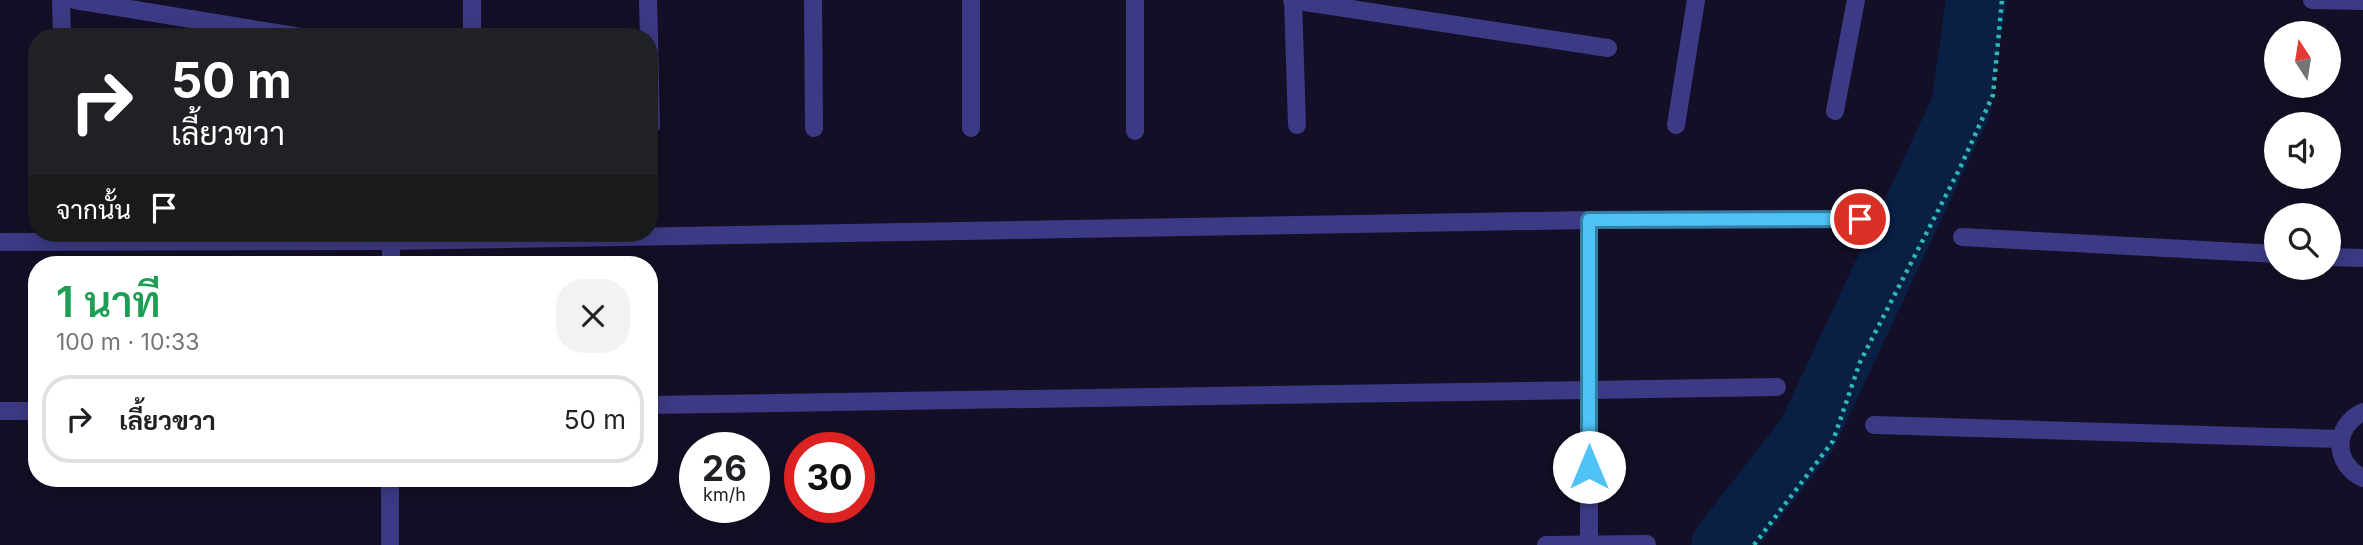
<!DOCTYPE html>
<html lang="th">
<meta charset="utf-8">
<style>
body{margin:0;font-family:Inter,Sarabun,sans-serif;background:#f2f2f2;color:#202124;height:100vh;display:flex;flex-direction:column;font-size:26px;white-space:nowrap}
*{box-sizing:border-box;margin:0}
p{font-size:23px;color:#757577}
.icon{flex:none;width:38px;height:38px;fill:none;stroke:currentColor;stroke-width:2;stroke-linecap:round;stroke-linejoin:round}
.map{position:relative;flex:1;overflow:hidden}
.details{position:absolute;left:28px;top:256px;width:630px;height:231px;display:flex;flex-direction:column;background:#fff;border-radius:28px;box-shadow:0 4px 18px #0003}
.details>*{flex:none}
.top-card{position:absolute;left:28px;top:28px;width:630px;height:214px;border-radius:28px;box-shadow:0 4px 18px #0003;background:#202124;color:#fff;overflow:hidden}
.needle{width:46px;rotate:348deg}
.tools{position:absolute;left:2264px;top:21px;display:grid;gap:14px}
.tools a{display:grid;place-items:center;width:77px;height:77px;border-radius:50%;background:#fff;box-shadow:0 4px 18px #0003;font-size:35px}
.speed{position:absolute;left:679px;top:432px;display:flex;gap:14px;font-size:35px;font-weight:700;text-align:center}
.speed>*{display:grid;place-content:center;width:91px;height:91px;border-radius:50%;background:#fff;box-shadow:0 4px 18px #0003;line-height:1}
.speed small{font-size:18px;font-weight:400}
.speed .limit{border:10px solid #d22;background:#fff;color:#111}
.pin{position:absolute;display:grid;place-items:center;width:60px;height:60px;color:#fff;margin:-30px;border:4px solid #fff;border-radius:50%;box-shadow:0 2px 7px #0007}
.me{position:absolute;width:77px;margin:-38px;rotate:0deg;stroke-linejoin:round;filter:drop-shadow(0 0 5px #0008)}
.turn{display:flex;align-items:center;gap:24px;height:147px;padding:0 28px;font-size:32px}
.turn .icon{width:91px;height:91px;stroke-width:2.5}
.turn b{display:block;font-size:49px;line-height:60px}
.then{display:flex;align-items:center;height:66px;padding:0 28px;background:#0003;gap:14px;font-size:26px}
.round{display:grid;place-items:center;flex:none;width:74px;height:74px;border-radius:28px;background:#f2f2f2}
.overview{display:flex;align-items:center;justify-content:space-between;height:119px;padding:0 28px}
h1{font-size:42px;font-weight:600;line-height:52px;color:#1e9e55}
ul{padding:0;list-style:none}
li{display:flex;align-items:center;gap:21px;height:88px;margin:0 14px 10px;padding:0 14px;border:4px solid #e0e0e0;border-radius:28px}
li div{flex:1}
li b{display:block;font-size:26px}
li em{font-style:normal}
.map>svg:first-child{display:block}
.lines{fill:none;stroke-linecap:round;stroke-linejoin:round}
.river{stroke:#0a1f44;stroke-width:60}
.path{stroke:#2fb8b0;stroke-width:4.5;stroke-dasharray:3.5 5;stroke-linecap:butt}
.minor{stroke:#3d3a85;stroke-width:18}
.route-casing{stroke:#337fa1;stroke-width:18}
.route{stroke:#4fc3f7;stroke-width:12}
</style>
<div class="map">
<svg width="2363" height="545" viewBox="0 0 2363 545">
<rect width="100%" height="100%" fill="#130f26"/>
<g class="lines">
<!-- river -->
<polyline class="river" points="1721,545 1807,435 1961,107 1976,0"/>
<!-- path -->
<polyline class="path" points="1754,545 1833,441 1860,362 1960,168 1993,95 2002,0"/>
<!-- minor -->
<g class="minor">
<polyline points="61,0 62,37"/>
<polyline points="75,0 301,37"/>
<polyline points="472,0 472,37"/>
<polyline points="648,0 649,37"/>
<polyline points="813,0 814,128"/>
<polyline points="1135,0 1135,131"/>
<polyline points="1292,0 1608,48"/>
<polyline points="1293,0 1297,125"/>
<polyline points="2312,0 2363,1"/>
<polyline points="649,37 651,126"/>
<polyline points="1835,111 1856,0"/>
<polyline points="1676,125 1696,0"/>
<polyline points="971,128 971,0"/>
<polyline points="1589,220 1589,545"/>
<polyline points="1962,237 2277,254"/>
<polyline points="0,242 391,241 1589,220 1860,219"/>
<polyline points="2329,257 2363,258"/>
<polyline points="391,264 391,241"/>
<polyline points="649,405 1777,387"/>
<polyline points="0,411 37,411"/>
<path d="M2363,412c-30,14 -30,52 0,66"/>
<polyline points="1874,425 2340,439"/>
<polyline points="390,545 390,478"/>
<polyline points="1546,545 1647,544"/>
</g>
</g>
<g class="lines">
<defs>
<polyline id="route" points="1589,467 1589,220 1860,219"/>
</defs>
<!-- route casing -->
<use href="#route" class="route-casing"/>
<!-- route -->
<use href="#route" class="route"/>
</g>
</svg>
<div class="tools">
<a><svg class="needle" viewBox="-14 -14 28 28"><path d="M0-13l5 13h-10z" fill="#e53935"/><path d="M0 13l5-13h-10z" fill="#757577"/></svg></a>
<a><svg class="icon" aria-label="sound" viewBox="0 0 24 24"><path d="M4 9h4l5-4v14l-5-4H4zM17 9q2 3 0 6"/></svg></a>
<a><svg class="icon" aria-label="search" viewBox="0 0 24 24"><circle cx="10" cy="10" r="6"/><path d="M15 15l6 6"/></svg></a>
</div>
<div class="speed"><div>26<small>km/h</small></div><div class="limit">30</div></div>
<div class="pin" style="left:1860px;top:219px;background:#d93025"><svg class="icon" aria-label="arrive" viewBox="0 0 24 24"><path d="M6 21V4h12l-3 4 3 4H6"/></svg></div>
<svg class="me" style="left:1589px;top:467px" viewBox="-20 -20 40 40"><circle r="19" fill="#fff"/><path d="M0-13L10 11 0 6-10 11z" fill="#4fc3f7"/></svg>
<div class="top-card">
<div class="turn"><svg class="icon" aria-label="right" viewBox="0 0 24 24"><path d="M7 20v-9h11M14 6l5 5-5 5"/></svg><div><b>50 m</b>เลี้ยวขวา</div></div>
<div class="then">จากนั้น<svg class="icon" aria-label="arrive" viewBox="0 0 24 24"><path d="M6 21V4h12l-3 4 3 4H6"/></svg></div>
</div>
<section class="details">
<div class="overview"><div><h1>1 นาที</h1><p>100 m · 10:33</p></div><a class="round"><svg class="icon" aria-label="close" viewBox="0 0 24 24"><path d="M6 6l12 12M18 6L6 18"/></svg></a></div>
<ul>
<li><svg class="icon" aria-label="right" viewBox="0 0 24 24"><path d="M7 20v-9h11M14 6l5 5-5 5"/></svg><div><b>เลี้ยวขวา</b></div><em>50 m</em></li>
</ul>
</section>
</div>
